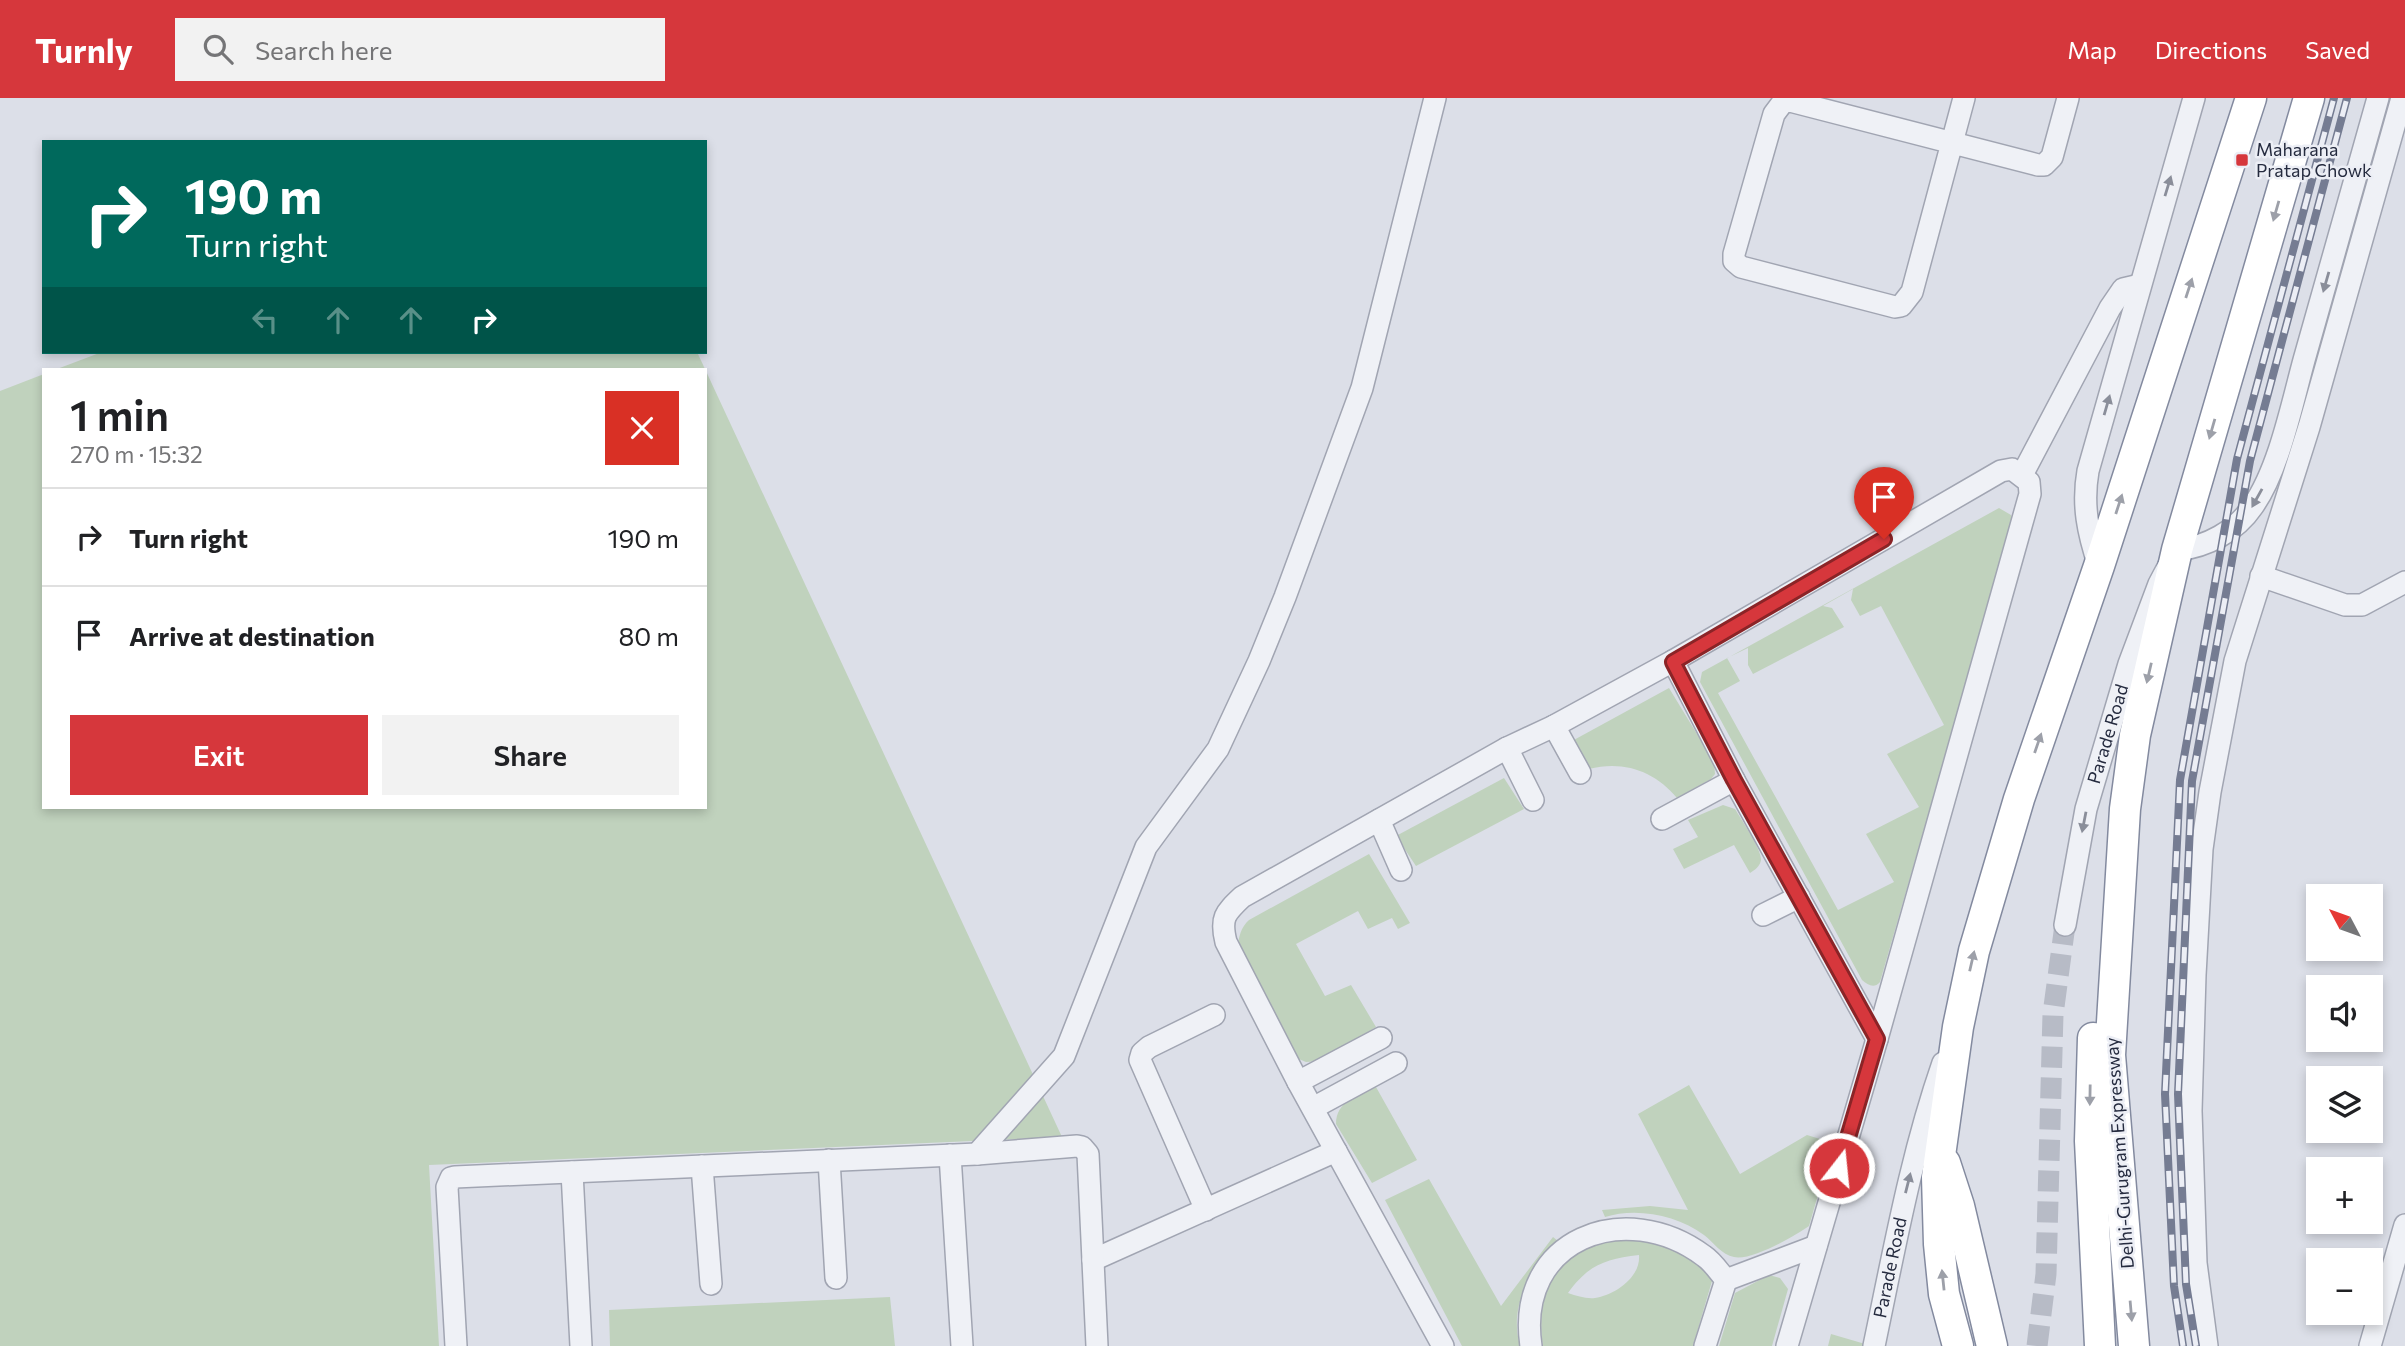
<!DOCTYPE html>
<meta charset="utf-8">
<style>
body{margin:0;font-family:Commissioner,sans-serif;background:#f2f2f2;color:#202124;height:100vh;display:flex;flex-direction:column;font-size:26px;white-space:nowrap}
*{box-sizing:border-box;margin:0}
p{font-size:23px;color:#757577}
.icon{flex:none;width:38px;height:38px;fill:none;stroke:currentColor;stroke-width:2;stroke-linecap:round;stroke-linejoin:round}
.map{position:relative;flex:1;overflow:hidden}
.details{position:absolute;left:42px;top:270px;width:665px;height:441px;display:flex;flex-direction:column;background:#fff;border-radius:0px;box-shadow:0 4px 10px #0003}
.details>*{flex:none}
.banner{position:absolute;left:42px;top:42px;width:665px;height:214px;border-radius:0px;box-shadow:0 4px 10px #0003;background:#00695c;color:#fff;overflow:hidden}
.needle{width:46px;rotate:311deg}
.tools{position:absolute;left:2306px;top:786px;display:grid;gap:14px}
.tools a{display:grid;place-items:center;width:77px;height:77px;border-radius:0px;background:#fff;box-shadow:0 4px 10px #0003;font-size:35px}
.pin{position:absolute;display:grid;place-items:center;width:60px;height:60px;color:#fff;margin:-72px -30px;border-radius:50% 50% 50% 0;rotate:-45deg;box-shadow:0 0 7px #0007}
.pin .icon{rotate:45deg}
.me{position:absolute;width:77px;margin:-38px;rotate:16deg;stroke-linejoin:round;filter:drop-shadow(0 0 5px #0008)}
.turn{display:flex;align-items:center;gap:24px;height:147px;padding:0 28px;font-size:32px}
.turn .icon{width:91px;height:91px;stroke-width:2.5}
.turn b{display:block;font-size:49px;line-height:60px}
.lanes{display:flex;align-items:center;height:66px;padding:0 28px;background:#0003;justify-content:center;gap:35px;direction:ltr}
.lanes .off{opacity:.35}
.round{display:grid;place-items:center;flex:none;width:74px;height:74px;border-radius:0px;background:#f2f2f2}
.summary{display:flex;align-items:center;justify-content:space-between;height:119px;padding:0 28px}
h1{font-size:42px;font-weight:600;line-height:52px}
.primary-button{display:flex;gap:14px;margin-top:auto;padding:14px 28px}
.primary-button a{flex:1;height:80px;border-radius:0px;background:#d6373c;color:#fff;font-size:28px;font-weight:600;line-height:80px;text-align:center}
.primary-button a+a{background:#f2f2f2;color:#202124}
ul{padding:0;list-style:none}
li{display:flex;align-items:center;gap:21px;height:98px;padding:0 28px;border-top:2px solid #e0e0e0}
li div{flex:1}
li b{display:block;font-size:26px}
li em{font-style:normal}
header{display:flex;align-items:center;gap:42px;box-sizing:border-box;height:98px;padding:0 35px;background:#d6373c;color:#fff}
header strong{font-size:33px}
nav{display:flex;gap:38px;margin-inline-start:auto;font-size:24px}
.search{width:490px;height:63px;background:#f2f2f2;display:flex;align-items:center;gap:18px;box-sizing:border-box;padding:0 24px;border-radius:0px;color:#757577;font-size:26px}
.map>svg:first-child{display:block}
.green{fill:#c0d2bd;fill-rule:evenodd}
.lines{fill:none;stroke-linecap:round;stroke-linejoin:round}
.minor-tunnel{stroke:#b7bbc6;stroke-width:21;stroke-dasharray:21 10;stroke-linecap:butt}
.minor-casing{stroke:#a1a5b2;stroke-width:24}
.highway-casing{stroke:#838a9f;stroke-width:33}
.minor{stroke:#eff1f6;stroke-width:21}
.highway{stroke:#fff;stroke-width:30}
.rail-casing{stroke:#757c92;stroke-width:8}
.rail{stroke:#eceef5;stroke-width:5;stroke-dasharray:16;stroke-linecap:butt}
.oneway{fill:#8a8e9a}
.oneway2{fill:#9da0a9}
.route-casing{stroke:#8b2427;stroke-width:18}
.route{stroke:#d6373c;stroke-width:12}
.poi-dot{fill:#d6373c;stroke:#eceef5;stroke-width:2.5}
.labels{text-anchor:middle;stroke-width:5;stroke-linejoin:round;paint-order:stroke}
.poi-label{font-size:18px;fill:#252b3f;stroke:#eceef5;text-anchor:start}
.street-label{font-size:18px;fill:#252b3f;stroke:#eceef5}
</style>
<header>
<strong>Turnly</strong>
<div class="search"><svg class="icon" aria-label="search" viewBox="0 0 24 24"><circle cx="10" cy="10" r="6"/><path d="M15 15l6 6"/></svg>Search here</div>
<nav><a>Map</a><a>Directions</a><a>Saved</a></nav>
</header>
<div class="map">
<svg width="2405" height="1248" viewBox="0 0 2405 1248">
<rect width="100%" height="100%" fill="#dcdfe8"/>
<!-- green -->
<g class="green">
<polygon points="102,254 697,254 705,271 57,271"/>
<polygon points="705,271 1062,1039 429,1067 439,1248 0,1248 0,293 44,276 44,709 705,709"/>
<path d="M1999,410l12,7 2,5 -133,462c-6,7 -12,3 -18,-2l-162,-298 2,-10zM1853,491l-2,11 9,16 21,-10 63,119 -57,29 32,53 -53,27 28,48 -56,28 -120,-217 22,-12 -13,-23 21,-10v17l5,9 91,-47 -12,-19 -9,-2z"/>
<path d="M1669,590l45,74 1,12 -4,5 -34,19c-22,-27 -54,-38 -88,-29l-17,-28z"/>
<polygon points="1504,680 1524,711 1416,768 1396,738"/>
<path d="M1723,707l12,4c6,10 27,41 26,51 -1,6 -6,10 -11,13l-16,-28 -50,24 -11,-20 25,-12 -10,-17z"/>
<path d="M1369,756l41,69 -12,6 -6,-11 -24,11 -10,-18 -62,33 29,52 26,-11 25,42 -55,34 -15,1 -12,-5 -56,-108c0,-11 3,-22 11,-29z"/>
<path d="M1689,987l51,89 67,-39 26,8 -24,83c-14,10 -58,35 -75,31 -12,-2 -21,-15 -30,-22 -27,-20 -68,-28 -99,-18l-3,-7 48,-4 38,4 -50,-96z"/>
<path d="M1376,989l41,73 -45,23 -36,-59c0,-23 22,-28 40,-37z"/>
<path d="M1429,1081l72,127 52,-69 5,4c-26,31 -50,62 -38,105h-58l-77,-146z"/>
<path d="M1613,1140l38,1 54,27 7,15 -19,65h-150c-9,-56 16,-93 70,-108zM1639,1157c2,22 -24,40 -44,43 -9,1 -18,-2 -27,-5 20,-28 37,-34 71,-38z"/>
<polygon points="1769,1177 1780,1180 1788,1191 1772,1248 1719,1248 1735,1195"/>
<polygon points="890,1199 895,1248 610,1248 609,1212"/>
<polygon points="1831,1236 1872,1248 1828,1248"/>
</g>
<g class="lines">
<!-- minor-tunnel -->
<polyline class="minor-tunnel" points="2037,1248 2046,1176 2053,916 2065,827"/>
<defs>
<g id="minor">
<polyline points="1964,0 1912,194 1901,208 1895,209 1741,169 1734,163 1734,156 1774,16 1783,4 1790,3 2038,67 2044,67 2052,59 2068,0"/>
<polyline points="2022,377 2110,210 2123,191 2140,187"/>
<path d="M2099,468c-11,-33 -17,-61 -11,-95l106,-373"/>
<polyline points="2261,478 2345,507 2362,507 2405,484"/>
<polyline points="1673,563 1734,682 1877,941"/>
<polyline points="1554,628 1580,675"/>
<polyline points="1507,650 1533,702"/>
<polyline points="1662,721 1734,682"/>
<polyline points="1379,722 1401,772"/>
<polyline points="1763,817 1799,799"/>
<path id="s1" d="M2065,827l21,-116 43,-145 30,-80 18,-34c30,-3 59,-19 76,-44 26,-37 39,-102 51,-146 25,-87 49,-175 74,-262"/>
<polyline points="1298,984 1381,940"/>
<polyline points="1313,1010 1396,965"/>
<polyline points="977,1056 1064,958 1146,749 1218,651 1259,563 1285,499 1362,290 1435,0"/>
<polyline points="950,1057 962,1248"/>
<polyline points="829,1062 836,1180"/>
<polyline points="702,1068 711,1186"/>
<polyline points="572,1074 581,1248"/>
<polyline points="1206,1112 1140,962 1142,955 1149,949 1214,917"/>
<polyline points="1093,1162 1336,1053"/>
<polyline points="1726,1182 1816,1148"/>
<polyline points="456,1248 447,1089 451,1080 455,1079 977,1056 1077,1048 1082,1049 1088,1056 1097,1248"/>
<path d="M1443,1248l-145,-264 -72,-140c-6,-24 -1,-29 16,-45l265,-149 47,-22 119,-65 328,-190 11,-2 17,13 1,12 -153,545 -90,307"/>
<path d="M1531,1248c-16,-107 94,-149 173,-90 9,6 15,16 22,24l-21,66"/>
<path id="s2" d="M1874,1248c20,-95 37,-191 69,-283"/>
<polyline points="2207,1248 2196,1165 2191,1013 2195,877 2202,751 2210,694 2235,563 2309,329 2402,0"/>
<polyline points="2370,1248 2405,1127"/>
</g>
<g id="highway">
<polyline points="2093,940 2090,1043 2100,1248"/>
<polyline points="1945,1065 1959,1108 1992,1248"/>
<polyline points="1958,1248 1944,1196 1939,1146 1937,1079 1958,929 1974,853 2019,701 2099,468 2251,0"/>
<polyline points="2134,1248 2110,957 2125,711 2135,637 2177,452 2309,0"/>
</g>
</defs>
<!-- minor casing -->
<use href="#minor" class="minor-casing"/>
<!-- highway casing -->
<use href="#highway" class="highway-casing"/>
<!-- minor -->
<use href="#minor" class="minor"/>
<!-- highway -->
<use href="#highway" class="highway"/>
<defs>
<g id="rail">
<polyline points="2183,1248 2174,1188 2165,996 2180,682 2237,361 2334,0"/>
<polyline points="2196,1248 2186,1186 2178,996 2192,683 2250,363 2347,0"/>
</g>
</defs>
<!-- rail casing -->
<use href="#rail" class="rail-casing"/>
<!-- rail -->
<use href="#rail" class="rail"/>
</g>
<!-- one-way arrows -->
<defs><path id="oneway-solid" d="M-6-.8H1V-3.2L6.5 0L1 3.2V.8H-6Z" transform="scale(1.75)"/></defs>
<g class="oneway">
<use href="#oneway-solid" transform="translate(2168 88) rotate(-73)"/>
<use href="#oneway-solid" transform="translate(2326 184) rotate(106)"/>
<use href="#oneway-solid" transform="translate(2107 307) rotate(-74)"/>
<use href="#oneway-solid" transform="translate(2257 400) rotate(119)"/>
<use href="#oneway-solid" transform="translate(2084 724) rotate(101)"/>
<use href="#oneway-solid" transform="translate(1908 1085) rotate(-76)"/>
</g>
<g class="oneway2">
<use href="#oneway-solid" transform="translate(2276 113) rotate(106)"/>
<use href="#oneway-solid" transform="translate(2189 190) rotate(-72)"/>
<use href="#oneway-solid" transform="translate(2212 331) rotate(106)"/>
<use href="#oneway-solid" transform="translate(2119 406) rotate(-72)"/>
<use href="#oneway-solid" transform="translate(2149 575) rotate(103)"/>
<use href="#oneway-solid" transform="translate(2038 645) rotate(-71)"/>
<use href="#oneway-solid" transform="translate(1972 863) rotate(-77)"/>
<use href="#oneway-solid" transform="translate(2090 997) rotate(91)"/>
<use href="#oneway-solid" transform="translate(1943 1182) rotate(-96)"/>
<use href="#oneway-solid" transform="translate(2131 1213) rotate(85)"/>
</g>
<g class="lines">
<defs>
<polyline id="route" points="1839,1070 1877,941 1734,682 1673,564 1884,441"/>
</defs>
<!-- route casing -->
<use href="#route" class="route-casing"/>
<!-- route -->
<use href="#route" class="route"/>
</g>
<!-- markers -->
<rect class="poi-dot" x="2235" y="55" width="14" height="14" rx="3.5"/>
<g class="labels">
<!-- poi labels -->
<g class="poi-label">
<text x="2256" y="58">Maharana<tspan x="2256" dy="21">Pratap Chowk</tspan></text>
</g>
<!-- street labels -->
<g class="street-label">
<text dy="6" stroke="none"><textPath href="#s1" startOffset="196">Parade Road</textPath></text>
<text transform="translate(2120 1055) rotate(-94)" y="6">Delhi-Gurugram Expressway</text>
<text dy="6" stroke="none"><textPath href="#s2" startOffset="80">Parade Road</textPath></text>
</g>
</g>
</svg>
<div class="tools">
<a><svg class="needle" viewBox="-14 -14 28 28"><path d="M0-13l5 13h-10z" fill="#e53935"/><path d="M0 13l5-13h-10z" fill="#757577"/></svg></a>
<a><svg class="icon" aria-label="sound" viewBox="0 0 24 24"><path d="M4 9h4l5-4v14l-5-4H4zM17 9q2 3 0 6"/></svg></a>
<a><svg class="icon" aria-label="layers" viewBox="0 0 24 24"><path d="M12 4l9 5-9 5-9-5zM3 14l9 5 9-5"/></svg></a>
<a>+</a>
<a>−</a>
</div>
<div class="pin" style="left:1884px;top:441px;background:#d93025"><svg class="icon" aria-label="arrive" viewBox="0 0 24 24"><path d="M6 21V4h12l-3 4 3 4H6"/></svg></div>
<svg class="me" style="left:1839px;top:1070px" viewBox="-20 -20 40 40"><circle r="17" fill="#d6373c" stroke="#fff" stroke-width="3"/><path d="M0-11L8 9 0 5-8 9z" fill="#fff"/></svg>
<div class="banner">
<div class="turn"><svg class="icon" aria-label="right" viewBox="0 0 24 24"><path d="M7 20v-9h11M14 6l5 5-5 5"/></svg><div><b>190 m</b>Turn right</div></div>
<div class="lanes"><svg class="icon off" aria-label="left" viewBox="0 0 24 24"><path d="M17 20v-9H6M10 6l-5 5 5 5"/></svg><svg class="icon off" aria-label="ahead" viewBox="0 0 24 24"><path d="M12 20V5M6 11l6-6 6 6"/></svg><svg class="icon off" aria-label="ahead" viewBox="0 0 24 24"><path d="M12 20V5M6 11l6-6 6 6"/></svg><svg class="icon" aria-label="right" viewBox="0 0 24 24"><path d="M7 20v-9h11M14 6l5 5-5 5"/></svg></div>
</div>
<section class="details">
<div class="summary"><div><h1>1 min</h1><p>270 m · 15:32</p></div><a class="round" style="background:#d93025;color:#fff"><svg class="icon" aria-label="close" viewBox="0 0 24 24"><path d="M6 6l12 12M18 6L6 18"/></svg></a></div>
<ul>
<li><svg class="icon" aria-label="right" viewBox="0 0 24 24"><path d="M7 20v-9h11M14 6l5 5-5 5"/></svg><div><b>Turn right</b></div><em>190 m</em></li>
<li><svg class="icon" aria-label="arrive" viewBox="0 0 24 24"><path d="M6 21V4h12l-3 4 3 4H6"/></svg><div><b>Arrive at destination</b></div><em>80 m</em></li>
</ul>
<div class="primary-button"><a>Exit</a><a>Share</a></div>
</section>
</div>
